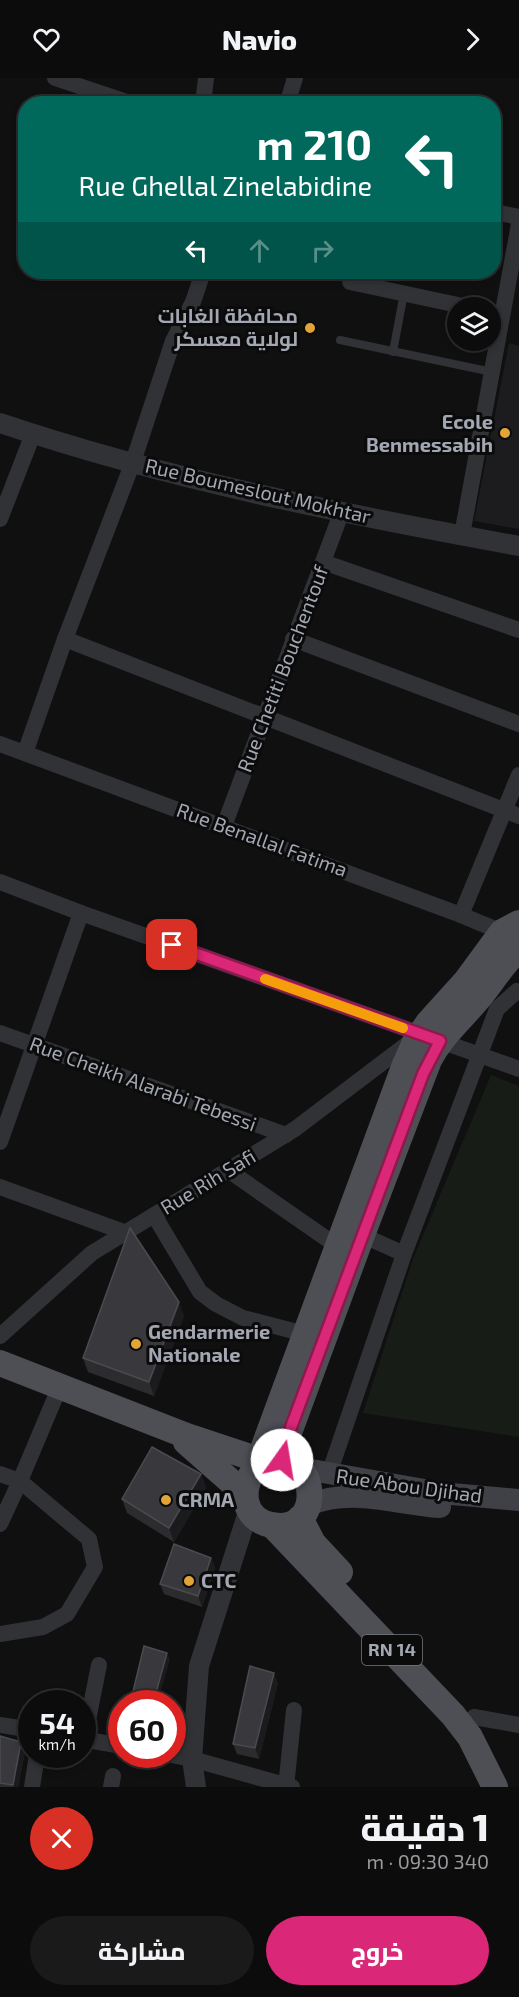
<!DOCTYPE html>
<html lang="ar">
<meta charset="utf-8">
<style>
body{margin:0;font-family:"Exo 2",Cairo,sans-serif;background:#1a1a1b;color:#f1f3f6;direction:rtl;height:100vh;display:flex;flex-direction:column;font-size:22px;white-space:nowrap}
*{box-sizing:border-box;margin:0}
p{font-size:20px;color:#9a9b9d}
.icon{flex:none;width:33px;height:33px;fill:none;stroke:currentColor;stroke-width:2;stroke-linecap:round;stroke-linejoin:round}
.map{position:relative;height:1709px;overflow:hidden;direction:ltr}
.sheet{display:flex;flex-direction:column;background:#0c0c0d;flex:1}
.sheet>*{flex:none}
.banner{position:absolute;left:18px;top:18px;width:483px;height:183px;border-radius:24px;box-shadow:0 3px 9px #0003,0 0 0 2px #2c2c2e;direction:rtl;background:#00695c;color:#fff;overflow:hidden}
.buttons{position:absolute;left:447px;top:219px;display:grid;gap:12px}
.buttons a{display:grid;place-items:center;width:54px;height:54px;border-radius:50%;background:#0c0c0d;box-shadow:0 3px 9px #0003,0 0 0 2px #2c2c2e;font-size:30px}
.speed{position:absolute;left:18px;top:1612px;display:flex;gap:12px;font-size:30px;font-weight:700;text-align:center}
.speed>*{display:grid;place-content:center;width:78px;height:78px;border-radius:50%;background:#0c0c0d;box-shadow:0 3px 9px #0003,0 0 0 2px #2c2c2e;line-height:1}
.speed small{font-size:15px;font-weight:400}
.speed .limit{border:9px solid #d22;background:#fff;color:#111}
.pin{position:absolute;display:grid;place-items:center;width:51px;height:51px;color:#fff;margin:-26px;border-radius:12px;box-shadow:0 3px 9px #0006}
.me{position:absolute;width:66px;margin:-33px;rotate:13deg;stroke-linejoin:round;filter:drop-shadow(0 0 4px #0008)}
.turn{display:flex;align-items:center;gap:21px;height:126px;padding:0 30px;font-size:27px}
.turn .icon{width:78px;height:78px;stroke-width:2.5}
.turn b{display:block;font-size:42px;line-height:51px}
.lanes{display:flex;align-items:center;height:57px;padding:0 30px;background:#0003;justify-content:center;gap:30px;direction:ltr}
.lanes .off{opacity:.35}
.round{display:grid;place-items:center;flex:none;width:63px;height:63px;border-radius:32px;background:#1a1a1b}
.head{display:flex;align-items:center;justify-content:space-between;height:102px;padding:0 30px}
h1{font-size:36px;font-weight:800;line-height:45px}
.cta{display:flex;gap:12px;margin-top:auto;padding:12px 30px}
.cta a{flex:1;height:69px;border-radius:36px;background:#db2777;color:#fff;font-size:24px;font-weight:800;line-height:69px;text-align:center}
.cta a+a{background:#1a1a1b;color:#f1f3f6}
header{display:flex;justify-content:space-between;align-items:center;height:78px;padding:0 30px;background:#0c0c0d;font-size:27px;font-weight:800}
.map>svg:first-child{display:block}
.built{fill:#1c1c1e}
.park{fill:#171c17}
.lines{fill:none;stroke-linecap:round;stroke-linejoin:round}
.service{stroke:#313236;stroke-width:8}
.minor{stroke:#313236;stroke-width:16}
.tertiary{stroke:#313236;stroke-width:20}
.secondary{stroke:#404146;stroke-width:22}
.primary{stroke:#4e4f55;stroke-width:26}
.wall{fill:#2c2c2f}
.shaded-wall{fill:#1b1b1d}
.building{fill:#39393d;stroke:#494b4f;stroke-width:1.5}
.route-casing{stroke:#8e194d;stroke-width:15}
.route{stroke:#db2777;stroke-width:10}
.slow{stroke:#f59e0b;stroke-width:10}
.poi-dot{fill:#e2a337;stroke:#0b0b0c;stroke-width:2}
.labels{text-anchor:middle;stroke-width:6;stroke-linejoin:round;paint-order:stroke}
.shield{fill:#0b0b0c;stroke:#757880;stroke-width:1.5}
.shield-label{font-size:18px;font-weight:bold;fill:#a2a7b1}
.poi-label{font-size:20px;font-weight:bold;fill:#a2a7b1;stroke:#0b0b0c;text-anchor:start}
.street-label{font-size:20px;fill:#a2a7b1;stroke:#0b0b0c}
</style>
<header><svg class="icon" aria-label="forward" viewBox="0 0 24 24"><path d="M9 5l7 7-7 7"/></svg>Navio<svg class="icon" aria-label="heart" viewBox="0 0 24 24"><path d="M12 20l-8-8c-3-5 5-10 8-4 3-6 11-1 8 4z"/></svg></header>
<div class="map">
<svg width="519" height="1709" viewBox="0 0 519 1709">
<rect width="100%" height="100%" fill="#101011"/>
<!-- built -->
<polygon class="built" points="509,265 519,268 519,451 474,443"/>
<!-- park -->
<polygon class="park" points="491,997 519,1008 519,1359 363,1335 413,1181"/>
<g class="lines">
<!-- service -->
<g class="service">
<polyline points="340,262 492,294"/>
<polyline points="393,274 404,215"/>
</g>
<!-- minor -->
<g class="minor">
<polyline points="55,0 133,26"/>
<polyline points="203,26 206,0"/>
<polyline points="287,26 295,0"/>
<polyline points="494,134 519,139"/>
<polyline points="350,204 472,230"/>
<polyline points="0,441 33,356"/>
<polyline points="462,457 519,146"/>
<polyline points="323,484 519,552"/>
<polyline points="65,561 519,738"/>
<polyline points="293,561 519,646"/>
<polyline points="0,666 461,837 502,854 509,859"/>
<polyline points="25,675 65,561 133,384 173,263 193,224 203,194"/>
<polyline points="224,748 342,433"/>
<polyline points="0,804 81,835 519,991"/>
<polyline points="461,837 519,697"/>
<polyline points="0,955 286,1057"/>
<polyline points="0,1064 81,835"/>
<polyline points="228,1092 337,1168"/>
<polyline points="0,1109 124,1154"/>
<polyline points="154,1137 200,1214 216,1226 243,1240 305,1256"/>
<polyline points="362,1157 404,1176"/>
<polyline points="0,1258 92,1175 295,1051 415,960"/>
<polyline points="0,1396 20,1403 89,1461 95,1489 67,1536 43,1549 0,1556"/>
<polyline points="329,1396 404,1176 497,931 517,913 519,914"/>
<polyline points="0,1446 20,1403 60,1308"/>
<polyline points="474,1639 519,1647"/>
<polyline points="0,1647 32,1652"/>
<polyline points="82,1661 122,1668"/>
<polyline points="84,1662 99,1587"/>
<polyline points="171,1677 192,1681 292,1709"/>
<polyline points="32,1709 37,1677"/>
<polyline points="111,1709 113,1698"/>
<polyline points="286,1709 294,1632"/>
</g>
<!-- tertiary -->
<g class="tertiary">
<path d="M0,345c169,57 344,91 519,123"/>
<polyline points="196,1709 192,1681 199,1588 249,1431"/>
</g>
<!-- secondary -->
<g class="secondary">
<polyline points="300,1390 441,1415 519,1422"/>
<path d="M309,1427c42,-18 86,-1 131,2"/>
</g>
<!-- primary -->
<g class="primary">
<polyline points="0,1285 187,1358 265,1384"/>
<polyline points="186,1364 245,1416"/>
<path d="M282,1382l8,-30 72,-195 67,-175c14,-27 36,-44 54,-67 12,-15 21,-31 36,-44"/>
<path d="M256,1390c59,-39 76,69 16,57 -30,-5 -33,-37 -16,-57l148,-401 11,-25 13,-19 38,-42 36,-49 17,-9"/>
<polyline points="300,1440 313,1465 340,1494"/>
<polyline points="273,1448 453,1637 470,1659 495,1709"/>
</g>
</g>
<!-- wall -->
<g class="wall">
<polygon points="184,1238 154,1318 88,1294 83,1280"/>
<polygon points="201,1396 206,1410 174,1464 127,1435 122,1421"/>
<polygon points="211,1480 215,1490 202,1529 164,1516 160,1506"/>
<polygon points="278,1605 259,1681 237,1676 233,1666"/>
<polygon points="0,1658 21,1664 25,1674 18,1709 0,1709"/>
</g>
<!-- shaded-wall -->
<g class="shaded-wall">
<polygon points="179,1224 184,1238 154,1318 149,1304"/>
<polygon points="201,1396 206,1410 174,1464 169,1450"/>
<polygon points="211,1480 215,1490 202,1529 198,1518"/>
<polygon points="167,1575 170,1582 157,1626 153,1626"/>
<polygon points="274,1595 278,1605 259,1681 255,1670"/>
<polygon points="21,1664 25,1674 18,1709 13,1709 13,1707"/>
</g>
<!-- building -->
<g class="building">
<polygon points="130,1150 179,1224 149,1304 83,1280"/>
<polygon points="152,1369 201,1396 169,1450 122,1421"/>
<polygon points="174,1466 211,1480 198,1518 160,1506"/>
<polygon points="144,1568 167,1575 153,1626 130,1626"/>
<polygon points="250,1588 274,1595 255,1670 233,1666"/>
<polygon points="0,1658 21,1664 13,1707 0,1705"/>
</g>
<g class="lines">
<defs>
<polyline id="route" points="172,867 440,963 423,996 290,1352 282,1382"/>
</defs>
<!-- route casing -->
<use href="#route" class="route-casing"/>
<!-- route -->
<use href="#route" class="route"/>
<!-- slow -->
<polyline class="slow" points="265,901 403,950"/>
</g>
<!-- markers -->
<g class="poi-dot">
<circle cx="310" cy="250" r="6"/>
<circle cx="505" cy="355" r="6"/>
<circle cx="136" cy="1266" r="6"/>
<circle cx="166" cy="1422" r="6"/>
<circle cx="189" cy="1503" r="6"/>
</g>
<g class="labels">
<!-- shield labels -->
<rect class="shield" x="362" y="1557" width="60" height="30" rx="4.5"/>
<g class="shield-label">
<text x="392" y="1578">RN 14</text>
</g>
<!-- poi labels -->
<g class="poi-label">
<text x="298" y="245" text-anchor="end">محافظة الغابات<tspan x="298" dy="23">لولاية معسكر</tspan></text>
<text x="493" y="351" text-anchor="end">Ecole<tspan x="493" dy="23">Benmessabih</tspan></text>
<text x="148" y="1261">Gendarmerie<tspan x="148" dy="23">Nationale</tspan></text>
<text x="178" y="1429">CRMA</text>
<text x="201" y="1510">CTC</text>
</g>
<!-- street labels -->
<g class="street-label">
<text transform="translate(258 413) rotate(13)" y="7">Rue Boumeslout Mokhtar</text>
<text transform="translate(283 591) rotate(-69)" y="7">Rue Chetiti Bouchentouf</text>
<text transform="translate(262 762) rotate(20)" y="7">Rue Benallal Fatima</text>
<text transform="translate(143 1006) rotate(20)" y="7">Rue Cheikh Alarabi Tebessi</text>
<text transform="translate(208 1104) rotate(-31)" y="7">Rue Rih Safi</text>
<text transform="translate(409 1408) rotate(8)" y="7">Rue Abou Djihad</text>
</g>
</g>
</svg>
<div class="buttons">
<a><svg class="icon" aria-label="layers" viewBox="0 0 24 24"><path d="M12 4l9 5-9 5-9-5zM3 14l9 5 9-5"/></svg></a>
</div>
<div class="speed"><div>54<small>km/h</small></div><div class="limit">60</div></div>
<div class="pin" style="left:172px;top:867px;background:#d93025"><svg class="icon" aria-label="arrive" viewBox="0 0 24 24"><path d="M6 21V4h12l-3 4 3 4H6"/></svg></div>
<svg class="me" style="left:282px;top:1382px" viewBox="-20 -20 40 40"><circle r="19" fill="#fff"/><path d="M0-13L10 11 0 6-10 11z" fill="#db2777"/></svg>
<div class="banner">
<div class="turn"><svg class="icon" aria-label="left" viewBox="0 0 24 24"><path d="M17 20v-9H6M10 6l-5 5 5 5"/></svg><div><b>210 m</b>Rue Ghellal Zinelabidine</div></div>
<div class="lanes"><svg class="icon" aria-label="left" viewBox="0 0 24 24"><path d="M17 20v-9H6M10 6l-5 5 5 5"/></svg><svg class="icon off" aria-label="ahead" viewBox="0 0 24 24"><path d="M12 20V5M6 11l6-6 6 6"/></svg><svg class="icon off" aria-label="right" viewBox="0 0 24 24"><path d="M7 20v-9h11M14 6l5 5-5 5"/></svg></div>
</div>
</div>
<section class="sheet">
<div class="head"><div><h1>1 دقيقة</h1><p>340 m · 09:30</p></div><a class="round" style="background:#d93025;color:#fff"><svg class="icon" aria-label="close" viewBox="0 0 24 24"><path d="M6 6l12 12M18 6L6 18"/></svg></a></div>
<div class="cta"><a>خروج</a><a>مشاركة</a></div>
</section>
